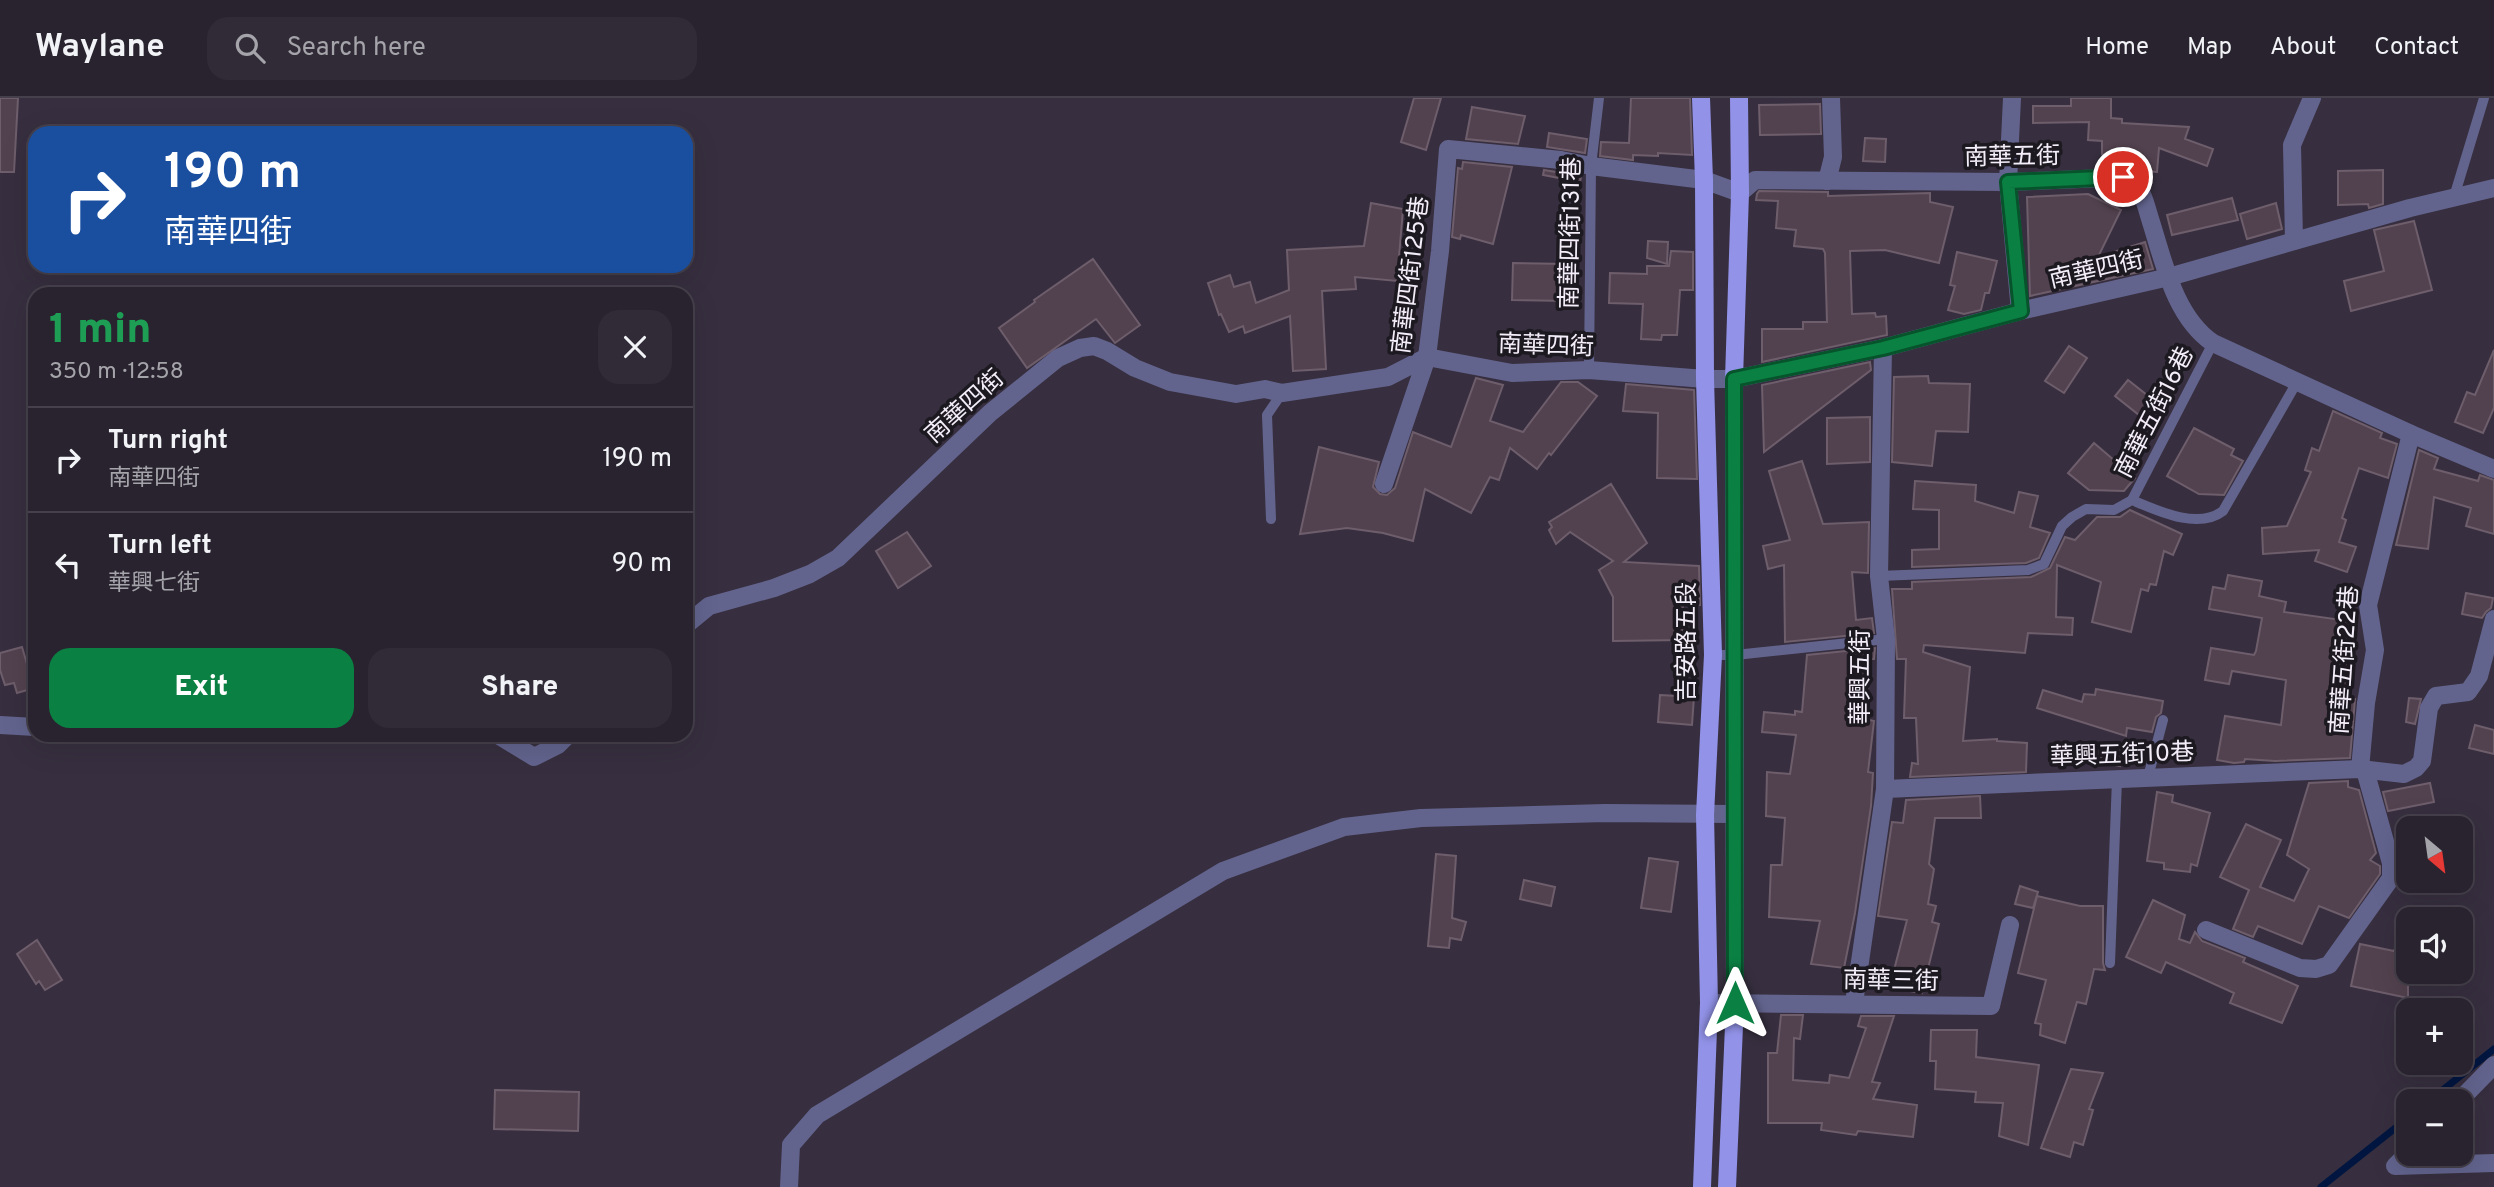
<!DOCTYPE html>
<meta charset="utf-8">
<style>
body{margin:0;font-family:Overpass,"Noto Sans TC",sans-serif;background:#312b37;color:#f1f3f6;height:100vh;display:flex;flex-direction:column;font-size:26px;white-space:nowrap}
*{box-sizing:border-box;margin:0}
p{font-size:23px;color:#a5a4aa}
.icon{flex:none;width:38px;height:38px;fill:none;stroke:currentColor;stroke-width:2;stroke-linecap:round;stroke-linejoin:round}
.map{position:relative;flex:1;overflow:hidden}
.drawer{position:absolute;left:28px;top:189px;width:665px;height:455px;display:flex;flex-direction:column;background:#29232f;border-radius:21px;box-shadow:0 7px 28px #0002,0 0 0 2px #45404b}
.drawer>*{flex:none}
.banner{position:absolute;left:28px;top:28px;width:665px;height:147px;border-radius:21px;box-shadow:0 7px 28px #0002,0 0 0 2px #45404b;background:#1a4fa0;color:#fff;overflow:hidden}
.needle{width:46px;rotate:151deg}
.tools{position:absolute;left:2396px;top:718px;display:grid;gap:14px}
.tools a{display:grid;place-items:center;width:77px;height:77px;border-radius:14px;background:#29232f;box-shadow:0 7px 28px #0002,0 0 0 2px #45404b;font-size:35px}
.pin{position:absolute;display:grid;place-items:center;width:60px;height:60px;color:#fff;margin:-30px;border:4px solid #fff;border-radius:50%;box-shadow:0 2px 7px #0007}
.me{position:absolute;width:77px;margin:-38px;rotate:0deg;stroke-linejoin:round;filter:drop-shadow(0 0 5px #0008)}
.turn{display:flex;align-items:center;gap:24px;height:147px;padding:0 21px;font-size:32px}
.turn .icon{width:91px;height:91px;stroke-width:2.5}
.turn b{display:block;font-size:49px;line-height:60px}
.round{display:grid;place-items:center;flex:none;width:74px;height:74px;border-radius:21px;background:#312b37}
.overview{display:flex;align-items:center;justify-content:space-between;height:119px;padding:0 21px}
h1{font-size:42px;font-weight:800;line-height:52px;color:#1e9e55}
.action{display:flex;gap:14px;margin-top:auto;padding:14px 21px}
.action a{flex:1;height:80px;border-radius:21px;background:#0b8043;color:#fff;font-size:28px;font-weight:800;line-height:80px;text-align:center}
.action a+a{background:#312b37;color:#f1f3f6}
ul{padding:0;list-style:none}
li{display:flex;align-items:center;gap:21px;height:105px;padding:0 21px;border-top:2px solid #45404b}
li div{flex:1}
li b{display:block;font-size:26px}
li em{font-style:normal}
header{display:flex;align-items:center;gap:42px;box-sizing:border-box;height:98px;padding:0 35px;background:#29232f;border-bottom:2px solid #45404b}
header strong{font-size:33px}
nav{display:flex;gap:38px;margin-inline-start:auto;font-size:24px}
.search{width:490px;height:63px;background:#312b37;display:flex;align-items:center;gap:18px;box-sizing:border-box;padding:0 24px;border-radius:21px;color:#a5a4aa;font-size:26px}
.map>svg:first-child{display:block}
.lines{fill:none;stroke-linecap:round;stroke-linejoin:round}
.stream{stroke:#001640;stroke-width:7}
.building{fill:#52424f;stroke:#6e5d6b;stroke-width:2}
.service{stroke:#63648e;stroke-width:10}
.minor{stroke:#63648e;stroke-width:18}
.primary{stroke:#9292e8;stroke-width:18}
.route-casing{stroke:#07532c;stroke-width:18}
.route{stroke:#0b8043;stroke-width:12}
.labels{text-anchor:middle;stroke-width:7;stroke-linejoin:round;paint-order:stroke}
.street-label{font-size:24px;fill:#f3eef9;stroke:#1d1920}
</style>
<header>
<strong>Waylane</strong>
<div class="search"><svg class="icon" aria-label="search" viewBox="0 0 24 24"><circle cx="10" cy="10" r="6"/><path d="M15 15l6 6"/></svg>Search here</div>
<nav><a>Home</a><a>Map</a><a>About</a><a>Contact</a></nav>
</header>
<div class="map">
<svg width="2494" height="1089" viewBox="0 0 2494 1089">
<rect width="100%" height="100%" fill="#372f3f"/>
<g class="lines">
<!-- stream -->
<g class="stream">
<polyline points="2429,1003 2494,951"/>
<polyline points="2321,1089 2408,1020"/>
</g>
</g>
<!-- building -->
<g class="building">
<polygon points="0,0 18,0 14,74 0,74"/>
<polygon points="1414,0 1441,0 1426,52 1401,44"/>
<polygon points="1631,0 1690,0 1692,57 1658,55 1658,58 1633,57 1633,62 1600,58 1601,44 1629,45"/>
<polygon points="2071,0 2111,0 2111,20 2122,21 2122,25 2189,29 2185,41 2213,51 2207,68 2159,50 2157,74 2141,73 2135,68 2123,68 2124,57 2102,56 2102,43 2088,42 2089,24 2033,25 2033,8 2071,8"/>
<polygon points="1820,6 1821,36 1760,37 1759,7"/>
<polygon points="1472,9 1525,18 1518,46 1466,41"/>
<polygon points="1549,35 1587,41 1585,55 1547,49"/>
<polygon points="1865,40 1886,41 1885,64 1863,63"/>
<polygon points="1463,64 1512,69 1493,146 1461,137 1460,141 1452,139 1458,70 1462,71"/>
<polygon points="1544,72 1581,78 1580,84 1543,77"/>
<polygon points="2383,72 2383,106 2369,110 2368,106 2338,107 2338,73"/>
<polygon points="1759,93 1828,94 1828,98 1930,95 1930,104 1953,109 1939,165 1885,152 1850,153 1852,216 1875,215 1876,219 1886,218 1887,237 1762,264 1762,231 1803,231 1803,224 1827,224 1825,155 1823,151 1794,148 1796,132 1776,130 1778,103 1756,102 1757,96"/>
<polygon points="2088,96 2121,112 2098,159 2145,144 2153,171 2030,198 2027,99"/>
<polygon points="2232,100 2238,122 2172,137 2167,117"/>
<polygon points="1371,105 1403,111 1397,183 1355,179 1356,191 1322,193 1326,271 1293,273 1290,218 1245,235 1243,228 1229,234 1221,216 1219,217 1208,185 1230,177 1234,189 1250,184 1256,205 1289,192 1287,152 1364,148"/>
<polygon points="2276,105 2282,131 2247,141 2240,116"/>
<polygon points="2414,123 2432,192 2351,213 2344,183 2384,173 2374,132"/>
<polygon points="1648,143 1668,144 1667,166 1647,160"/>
<polygon points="1671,153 1693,154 1693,192 1680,192 1677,237 1662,237 1661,242 1641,241 1643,206 1609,205 1610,175 1647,176 1647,168 1669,168"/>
<polygon points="1957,154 1997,163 1989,195 1985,195 1981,212 1964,216 1948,212 1955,188 1950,187"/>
<polygon points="1093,161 1140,227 1115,245 1096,221 1027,270 999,230 1035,204 1034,202"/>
<polygon points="1513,165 1569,166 1568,203 1512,202"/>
<polygon points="2069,248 2087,260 2064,295 2045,283"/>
<polygon points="2494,252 2494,310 2483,335 2455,324 2467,294 2475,297"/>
<polygon points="1870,264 1871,272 1764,354 1762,287"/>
<polygon points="1928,278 1929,285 1970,286 1968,334 1936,333 1932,368 1892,364 1894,279"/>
<polygon points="1476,280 1503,287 1490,323 1523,334 1561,284 1578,284 1597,298 1551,357 1549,355 1537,371 1510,350 1499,382 1490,379 1471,415 1425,391 1413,443 1383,435 1347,430 1300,436 1319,349 1379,364 1373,389 1380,396 1387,397 1395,390 1413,334 1451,349"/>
<polygon points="2128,282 2152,301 2139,317 2115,298"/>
<polygon points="1626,286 1694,292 1697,381 1657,380 1658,315 1623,313"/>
<polygon points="2333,313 2382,335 2380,340 2397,346 2388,380 2359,370 2342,420 2346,422 2339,444 2356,449 2347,474 2315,463 2319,452 2263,456 2262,430 2287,428 2311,374 2305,372 2312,350 2319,353"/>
<polygon points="1870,319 1870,364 1827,366 1827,320"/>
<polygon points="2194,330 2234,351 2231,357 2243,363 2224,397 2199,396 2167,378"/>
<polygon points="2094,345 2135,380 2124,393 2089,392 2068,375"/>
<polygon points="2419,352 2438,360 2434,371 2478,383 2480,377 2494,382 2494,436 2466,428 2471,410 2434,399 2428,451 2396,447"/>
<polygon points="1802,363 1823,426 1869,424 1868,475 1852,474 1856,522 1872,520 1874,535 1785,544 1784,467 1768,471 1763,448 1790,442 1769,373"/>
<polygon points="1915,383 1976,387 1975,403 2014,415 2019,394 2038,398 2030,429 2050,435 2039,460 2026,465 1912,469 1912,452 1939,451 1939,412 1913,411"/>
<polygon points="1611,386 1647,445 1624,464 1699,468 1700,507 1683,506 1683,542 1613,543 1613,499 1599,472 1613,463 1570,434 1556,446 1549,432 1552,429 1549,424"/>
<polygon points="2130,412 2182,436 2173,457 2164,453 2156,487 2150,486 2148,493 2141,491 2131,534 2092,524 2101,484 2057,467 2056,519 2073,520 2072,537 2028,535 2025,555 1924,547 1923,554 1970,569 1963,643 1997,641 1997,643 2027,645 2026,674 1910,679 1912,665 1918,666 1916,620 1904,620 1906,561 1897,561 1892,491 1912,491 1912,484 2031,479 2050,470 2065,439 2075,442 2097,419 2120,419"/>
<polygon points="907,434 931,468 898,490 876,453"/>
<polygon points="2228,477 2262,483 2259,498 2286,504 2284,514 2342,522 2338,549 2352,552 2345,584 2351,584 2347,601 2355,601 2350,660 2275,663 2245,661 2244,664 2234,665 2217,662 2225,618 2281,627 2286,582 2232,573 2229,586 2205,582 2211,550 2254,557 2256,553 2262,520 2209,511 2213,489 2225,491"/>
<polygon points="2466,495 2493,500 2491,510 2486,514 2482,520 2462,516"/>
<polygon points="22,549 34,590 17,595 14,585 5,587 0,572 0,555"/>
<polygon points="1875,550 1874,561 1871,561 1869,574 1865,621 1874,623 1868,674 1873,675 1871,708 1855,815 1844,870 1811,866 1820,823 1769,819 1771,767 1782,767 1785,720 1766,718 1767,674 1790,676 1796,637 1762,634 1764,614 1795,617 1795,613 1802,614 1807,557"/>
<polygon points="2096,591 2163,603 2161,615 2156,619 2152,634 2127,630 2126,638 2037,610 2043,592 2082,604 2084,596 2095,597"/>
<polygon points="1660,597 1694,599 1692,627 1658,624"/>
<polygon points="2409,600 2421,601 2415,626 2406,624"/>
<polygon points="2475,627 2494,632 2494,656 2469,650"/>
<polygon points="2070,647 2123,650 2120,668 2069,658"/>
<polygon points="2348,683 2348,689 2359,692 2376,755 2370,762 2380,768 2380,776 2349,820 2319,808 2302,846 2258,828 2253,839 2233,831 2249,792 2220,779 2246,726 2281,742 2260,789 2294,803 2309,771 2287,757 2309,685"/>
<polygon points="2430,685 2434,704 2388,713 2383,694"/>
<polygon points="2157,694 2173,697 2172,704 2210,715 2197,768 2191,766 2190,774 2164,771 2164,765 2147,763"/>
<polygon points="1980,698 1981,720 1935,720 1929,766 1934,771 1928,806 1936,808 1932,824 1939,826 1922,895 1893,890 1897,876 1893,876 1907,822 1878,818 1892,724 1903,725 1906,702"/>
<polygon points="1436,756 1456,758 1452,820 1466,824 1461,842 1450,840 1449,850 1428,848"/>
<polygon points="1649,760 1678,764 1671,814 1641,810"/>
<polygon points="1524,782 1555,789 1551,808 1520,801"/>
<polygon points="2020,788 2038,794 2033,810 2015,806"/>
<polygon points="2037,798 2080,808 2103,808 2103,865 2105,872 2094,871 2086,906 2077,904 2065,945 2040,937 2041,926 2035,925 2046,882 2018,875"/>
<polygon points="2153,802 2185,817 2179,841 2190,845 2195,834 2202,843 2245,860 2243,864 2298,888 2282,925 2230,905 2234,895 2166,864 2161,875 2126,859"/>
<polygon points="2408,819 2408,900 2351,888 2360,846 2394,853"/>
<polygon points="37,842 62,882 45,892 39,883 36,886 17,856"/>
<polygon points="1781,917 1803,917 1800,941 1794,940 1793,982 1829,985 1830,977 1849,980 1866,930 1858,928 1861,918 1894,918 1872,984 1880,985 1873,1001 1917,1007 1913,1039 1858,1033 1856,1037 1821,1032 1822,1025 1768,1025 1768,955 1777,955"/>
<polygon points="1931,932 1977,932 1976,959 2039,967 2028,1047 1999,1038 2003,1005 1975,1004 1976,994 1935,991 1936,963 1930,963"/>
<polygon points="2071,971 2103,975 2089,1011 2093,1012 2083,1047 2074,1044 2070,1059 2041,1050"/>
<polygon points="495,992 579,994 578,1033 494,1031"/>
</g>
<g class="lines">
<!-- service -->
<g class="service">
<polyline points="2454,99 2484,0"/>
<polyline points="1589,272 1591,68 1599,0"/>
<polyline points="2132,402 2213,245"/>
<polyline points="1271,421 1267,317 1282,295"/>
<path d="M1879,478l149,-6 16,-6 18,-38 10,-9 14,-8 28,1 18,-10c26,11 66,30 91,11l74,-129"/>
<polyline points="1713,557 1735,557 1886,541"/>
<polyline points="2148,679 2163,622"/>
<polyline points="2110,865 2117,681"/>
</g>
<!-- minor -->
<g class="minor">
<polyline points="2012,0 2008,84 2020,213"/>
<polyline points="1827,83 1833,59 1831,0"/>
<polyline points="2294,143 2292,47 2312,0"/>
<path d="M1384,386l43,-127 13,-106 8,-102 113,11 30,6 113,14 36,13 15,-13 253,2 123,-5c12,13 15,29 20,45 13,41 24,95 62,121l198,91 83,35"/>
<polyline points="686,527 709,508 774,490 810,476 838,460 990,315 1058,260 1080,250 1094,248 1107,253 1135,270 1170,284 1236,296 1265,291 1282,295 1388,279 1427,259 1512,275 1589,272 1705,281 1734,281 1883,250 2020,213 2169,179 2410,110 2494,90"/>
<polyline points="0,627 35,629"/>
<polyline points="498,637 534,659 558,647 568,637"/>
<polyline points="2360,671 2366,605 2375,552 2368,507 2411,336"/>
<polyline points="1885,691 2360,671 2404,676 2416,670 2422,663 2429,610 2436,598 2468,594 2479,578 2494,521"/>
<polyline points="2206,832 2300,870 2316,871 2329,867 2391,780 2391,765 2365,672"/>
<polyline points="1709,905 1991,908 2010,827"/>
<polyline points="1854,905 1885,691 1886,541 1879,478 1883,250"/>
<polyline points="2459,1003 2494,967"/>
<polyline points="2408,1055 2395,1068 2494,1065"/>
<polyline points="789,1089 791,1047 817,1017 1223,773 1344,729 1421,720 1605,715 1733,716"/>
</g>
<!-- primary -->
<g class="primary">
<polyline points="1701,0 1704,82 1705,281 1713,557 1705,717 1709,905 1702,1089"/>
<polyline points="1727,1089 1735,905 1734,281 1740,95 1739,0"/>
</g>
</g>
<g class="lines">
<defs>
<polyline id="route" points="1735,905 1734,281 1883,250 2021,213 2008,84 2123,79"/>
</defs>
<!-- route casing -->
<use href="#route" class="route-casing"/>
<!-- route -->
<use href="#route" class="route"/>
</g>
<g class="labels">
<!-- street labels -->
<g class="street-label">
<text transform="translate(2012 58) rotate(-1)" y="8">南華五街</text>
<text transform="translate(1570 135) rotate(-89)" y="8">南華四街131巷</text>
<text transform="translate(2096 171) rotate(-13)" y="8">南華四街</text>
<text transform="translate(1410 177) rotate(-83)" y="8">南華四街125巷</text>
<text transform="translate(1546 247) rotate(2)" y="8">南華四街</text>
<text transform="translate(964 308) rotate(-42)" y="8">南華四街</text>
<text transform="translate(2154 314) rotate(-63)" y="8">南華五街16巷</text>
<text transform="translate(1686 544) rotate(-90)" y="8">吉安路五段</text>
<text transform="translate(2344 562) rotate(-86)" y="8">南華五街22巷</text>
<text transform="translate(1860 579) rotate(-90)" y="8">華興五街</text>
<text transform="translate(2122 656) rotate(-2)" y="8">華興五街10巷</text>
<text transform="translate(1891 882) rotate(1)" y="8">南華三街</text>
</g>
</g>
</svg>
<div class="tools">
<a><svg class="needle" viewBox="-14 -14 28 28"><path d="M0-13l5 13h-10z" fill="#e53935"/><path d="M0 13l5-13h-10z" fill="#a5a4aa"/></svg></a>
<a><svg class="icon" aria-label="sound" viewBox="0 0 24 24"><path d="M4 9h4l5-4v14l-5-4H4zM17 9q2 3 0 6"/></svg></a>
<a>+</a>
<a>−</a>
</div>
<div class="pin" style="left:2123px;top:79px;background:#d93025"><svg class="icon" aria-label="arrive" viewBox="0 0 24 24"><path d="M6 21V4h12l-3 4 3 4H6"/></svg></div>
<svg class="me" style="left:1735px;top:905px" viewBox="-20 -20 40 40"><path d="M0-17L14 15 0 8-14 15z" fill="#0b8043" stroke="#fff" stroke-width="4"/></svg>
<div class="banner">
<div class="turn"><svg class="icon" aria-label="right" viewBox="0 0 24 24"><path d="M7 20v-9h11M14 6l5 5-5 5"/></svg><div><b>190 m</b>南華四街</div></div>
</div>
<section class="drawer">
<div class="overview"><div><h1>1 min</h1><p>350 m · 12:58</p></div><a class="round"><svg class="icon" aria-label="close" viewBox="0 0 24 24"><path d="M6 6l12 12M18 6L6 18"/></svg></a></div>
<ul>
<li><svg class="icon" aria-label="right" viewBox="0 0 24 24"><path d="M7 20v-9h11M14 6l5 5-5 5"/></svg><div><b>Turn right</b><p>南華四街</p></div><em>190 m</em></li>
<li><svg class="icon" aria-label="left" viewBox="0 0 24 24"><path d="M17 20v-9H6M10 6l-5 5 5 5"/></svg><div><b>Turn left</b><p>華興七街</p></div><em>90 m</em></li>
</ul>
<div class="action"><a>Exit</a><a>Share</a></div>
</section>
</div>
